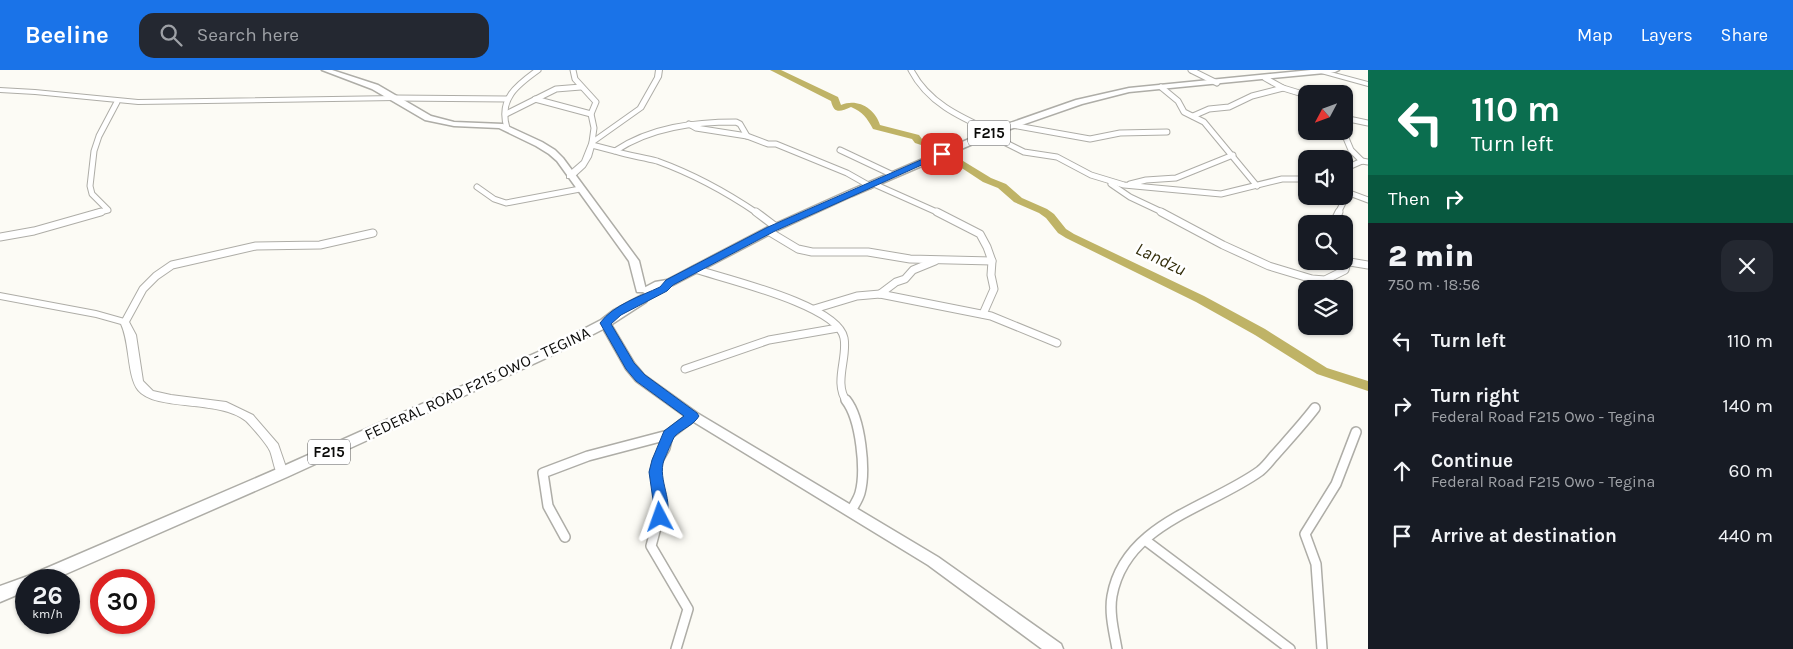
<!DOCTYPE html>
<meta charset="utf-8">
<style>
body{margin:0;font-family:Karla,sans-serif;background:#242831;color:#f1f3f6;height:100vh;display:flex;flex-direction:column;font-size:19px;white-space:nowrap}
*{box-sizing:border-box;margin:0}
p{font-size:16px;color:#9ea1a6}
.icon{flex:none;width:28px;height:28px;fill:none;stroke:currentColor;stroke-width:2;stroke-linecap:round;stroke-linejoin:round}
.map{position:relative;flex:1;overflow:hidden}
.sheet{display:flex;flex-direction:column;background:#171b24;width:425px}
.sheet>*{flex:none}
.hud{background:#0b6e4f;color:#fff;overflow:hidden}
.needle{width:32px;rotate:229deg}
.fabs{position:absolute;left:1298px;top:15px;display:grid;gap:10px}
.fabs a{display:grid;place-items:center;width:55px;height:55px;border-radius:10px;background:#171b24;box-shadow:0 1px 4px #0004;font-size:25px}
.speed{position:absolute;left:15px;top:499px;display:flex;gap:10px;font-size:25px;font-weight:700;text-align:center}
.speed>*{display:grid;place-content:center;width:65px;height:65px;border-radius:50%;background:#171b24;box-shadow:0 1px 4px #0004;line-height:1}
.speed small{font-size:12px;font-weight:400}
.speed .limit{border:8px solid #d22;background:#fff;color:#111}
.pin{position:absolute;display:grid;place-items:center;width:42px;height:42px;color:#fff;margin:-21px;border-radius:10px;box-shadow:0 2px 8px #0006}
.me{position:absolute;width:55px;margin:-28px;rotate:356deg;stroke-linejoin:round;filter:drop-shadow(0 0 4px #0008)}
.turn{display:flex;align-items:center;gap:18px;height:105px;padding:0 20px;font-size:22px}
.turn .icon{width:65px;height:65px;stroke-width:2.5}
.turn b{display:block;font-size:35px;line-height:42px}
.then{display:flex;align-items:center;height:48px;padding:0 20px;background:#0003;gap:10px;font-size:19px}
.round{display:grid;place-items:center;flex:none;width:52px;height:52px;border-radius:15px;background:#242831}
.overview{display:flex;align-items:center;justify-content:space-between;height:85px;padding:0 20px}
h1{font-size:30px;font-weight:800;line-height:38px}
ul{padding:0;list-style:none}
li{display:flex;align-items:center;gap:15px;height:65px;padding:0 20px}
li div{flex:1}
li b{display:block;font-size:19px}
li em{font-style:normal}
header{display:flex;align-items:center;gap:30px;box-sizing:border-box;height:70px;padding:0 25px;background:#1a73e8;color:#fff}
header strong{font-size:24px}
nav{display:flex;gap:28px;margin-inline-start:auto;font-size:18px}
.search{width:350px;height:45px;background:#242831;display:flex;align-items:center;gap:12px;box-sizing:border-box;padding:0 18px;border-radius:15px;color:#9ea1a6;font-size:19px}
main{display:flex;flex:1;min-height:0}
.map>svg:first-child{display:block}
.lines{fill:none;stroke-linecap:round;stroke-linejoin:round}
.river{fill:#bfb366;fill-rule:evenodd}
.minor-far2-casing{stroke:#aeada7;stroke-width:7}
.minor-far1-casing{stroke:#aeada7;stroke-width:9}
.minor-casing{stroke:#aeada7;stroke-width:12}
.tertiary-casing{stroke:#aeada7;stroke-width:2}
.secondary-casing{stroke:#aeada7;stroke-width:3}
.primary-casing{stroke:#aeada7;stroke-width:3}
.minor-far2{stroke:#fff;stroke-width:5}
.minor-far1{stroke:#fff;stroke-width:7}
.minor{stroke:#fff;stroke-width:9}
.tertiary{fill:#fff;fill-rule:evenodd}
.secondary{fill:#fff;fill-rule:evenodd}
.primary{fill:#fff;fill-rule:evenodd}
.route{fill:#1a73e8;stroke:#114b97}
.labels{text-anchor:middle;stroke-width:5;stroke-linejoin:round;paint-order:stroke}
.shield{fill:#fff;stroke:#555554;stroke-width:1}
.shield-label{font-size:15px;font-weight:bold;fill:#0c0c0a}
.street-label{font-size:16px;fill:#0c0c0a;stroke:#fff}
.water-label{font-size:18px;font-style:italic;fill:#332e0b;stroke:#fff}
</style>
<header>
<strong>Beeline</strong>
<div class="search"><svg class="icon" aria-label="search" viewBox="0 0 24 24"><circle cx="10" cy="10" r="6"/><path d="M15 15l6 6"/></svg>Search here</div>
<nav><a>Map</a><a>Layers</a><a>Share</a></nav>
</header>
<main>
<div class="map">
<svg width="1368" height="579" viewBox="0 0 1368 579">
<rect width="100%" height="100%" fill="#fcfbf5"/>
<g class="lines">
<!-- river -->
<g class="river">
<path d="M770,0h11l57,27 3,8c16,-7 34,3 39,20l39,10 3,4 8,3 10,10 -2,2h-6l-8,-8 -9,-3 -3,-4 -39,-10c-6,-11 -10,-17 -22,-22 -11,5 -17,7 -20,-6z"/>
<polygon points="950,83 991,108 1006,114 1022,128 1047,139 1054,144 1066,159 1074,164 1204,226 1265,259 1327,298 1368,311 1368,321 1317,304 1255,265 1196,232 1066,168 1058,163 1046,148 1039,143 1014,132 998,118 983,112 948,89 944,90 939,87"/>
</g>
<defs>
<g id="minor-far2">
<polyline points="573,0 575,9 596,32 591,44 594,58 592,72"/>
<path d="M911,0c17,33 49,47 82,62"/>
<polyline points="1191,0 1217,13"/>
<polyline points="1265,8 1283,18 1306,25"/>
<polyline points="1161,17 1178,31 1184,42 1204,52 1257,116"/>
<polyline points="395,28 507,29"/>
<polyline points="535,29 591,44"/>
<polyline points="506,44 556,19 581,17"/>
<polyline points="1193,46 1209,39 1229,37 1252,26 1283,18"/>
<polyline points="1344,48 1368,53"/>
<polyline points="689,54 696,58 747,66 768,74 776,74 847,103 870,116"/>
<polyline points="1012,55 1090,69 1120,63 1167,62"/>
<path d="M507,58c-9,-29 10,-43 31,-58"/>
<polyline points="1343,61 1351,80 1362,91"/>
<polyline points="988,64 1024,82 1057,87 1091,105 1124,115 1221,124 1282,109 1306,109"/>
<path d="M592,75l23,6c36,-24 79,-29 121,-29l4,2 7,12"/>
<polyline points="840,80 893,105"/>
<path d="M615,81c14,5 28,6 42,10 36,13 69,31 100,52"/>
<polyline points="1344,99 1362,91 1368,92"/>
<polyline points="874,114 939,143"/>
<polyline points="1111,114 1130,127 1164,143"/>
<polyline points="1130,114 1146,110 1176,108 1233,85"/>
<polyline points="477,117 494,129 506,133 580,119"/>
<polyline points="1344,121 1368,130"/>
<polyline points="96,143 108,140 92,124 90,116 94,81 99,66 117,32"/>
<polyline points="1338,143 1348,123"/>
</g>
<g id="minor-far1">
<polyline points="756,142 776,157"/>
<polyline points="937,142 980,164 987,177 992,191 991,205 994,219 983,244"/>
<polyline points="1161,142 1223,175 1269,196 1312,209 1325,210 1345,200 1346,196 1343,191"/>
<polyline points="1333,154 1339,142"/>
<polyline points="768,161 798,179 812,182 868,182 910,189 992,191"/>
<polyline points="0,167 34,161 101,142"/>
<polyline points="1344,191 1368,195"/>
<path d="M695,199c30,10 143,36 149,69 4,20 -11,45 3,64"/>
<polyline points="880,224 896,212 905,209 913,200 935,191"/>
<polyline points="814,239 857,226 880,224 991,246 1057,273"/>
<polyline points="125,252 143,219 156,206 172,195 256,176 320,175 373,163"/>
<polyline points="685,299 769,270 838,258"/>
</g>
<g id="minor">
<path d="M846,330c15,19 20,71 14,93 -2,7 -6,12 -9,18"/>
<polyline points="565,467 548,436 543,403 588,386 668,365"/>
<polyline points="1145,470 1290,579"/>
<polyline points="676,579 688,539 651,476 661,439 655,402 658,390 665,378 668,365 693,346"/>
<path d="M1117,579c-3,-17 -8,-36 -5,-53 13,-73 97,-88 148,-125 5,-4 9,-9 13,-14 14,-16 29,-32 42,-49"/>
<polyline points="1322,579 1316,494 1305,464 1336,414 1356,362"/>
</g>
<g id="tertiary">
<polygon points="656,0 662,0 661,7 643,39 595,73 591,87 585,97 573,108 567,108 567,104 582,91 590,71 638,37 655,7"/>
<polygon points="1323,0 1368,12 1368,16 1321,3 1320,2"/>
<polygon points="0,18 35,20 138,30 395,26 398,28 395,30 138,34 35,24 0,22"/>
<path d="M0,223l96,18 32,9 8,15 7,46 10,10 18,4 55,7 27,13 25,29 10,29 -2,3 -4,2 -4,-2c-4,-8 -5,-17 -8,-25 -3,-7 -18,-24 -24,-30 -27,-22 -90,-9 -108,-31 -11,-14 -8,-47 -17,-66l-25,-7 -96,-18z"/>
</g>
<g id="secondary">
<polygon points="322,0 332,0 378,15 431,46 454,52 503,54 542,72 555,80 563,88 639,191 646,220 645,222 637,222 629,191 557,91 549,84 536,76 499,58 454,56 425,50 372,19"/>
<polygon points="605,249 609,251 634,293 644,305 697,343 938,487 1061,574 1063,579 1042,579 928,495 689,349 636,311 626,299 600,253"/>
</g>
<g id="primary">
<polygon points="1311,0 1339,0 1335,2 1129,22 1082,34 996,64 852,126 776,161 673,215 661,217 646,224 640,220 655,212 667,210 768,157 846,122 990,60 1076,30 1129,18"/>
<polygon points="642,225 646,226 648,229 646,232 609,256 555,284 287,407 52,510 26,510 26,521 0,532 0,516 28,506 277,399 547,278 601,250 614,240"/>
</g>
</defs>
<!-- minor-far2 casing -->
<use href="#minor-far2" class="minor-far2-casing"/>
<!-- minor-far1 casing -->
<use href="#minor-far1" class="minor-far1-casing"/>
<!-- minor casing -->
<use href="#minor" class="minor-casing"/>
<!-- tertiary casing -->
<use href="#tertiary" class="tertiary-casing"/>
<!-- secondary casing -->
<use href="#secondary" class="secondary-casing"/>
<!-- primary casing -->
<use href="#primary" class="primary-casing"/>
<!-- minor-far2 -->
<use href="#minor-far2" class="minor-far2"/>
<!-- minor-far1 -->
<use href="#minor-far1" class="minor-far1"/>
<!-- minor -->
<use href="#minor" class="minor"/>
<!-- tertiary -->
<use href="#tertiary" class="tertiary"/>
<!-- secondary -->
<use href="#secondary" class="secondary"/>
<!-- primary -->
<use href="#primary" class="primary"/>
</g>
<!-- route -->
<path class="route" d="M939,82l7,2 -171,77 -102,54 -6,6 -46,24 -10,9 23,39 11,12 52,38 2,3c-5,9 -17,13 -24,20 -2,2 -9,20 -11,24 -7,20 11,42 1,61l-5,2 -4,-2 -7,-49 3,-12 12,-29 20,-15 -48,-35 -10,-12 -26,-46c13,-18 41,-27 60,-36l6,-7 102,-53z"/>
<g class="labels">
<!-- shield labels -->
<g class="shield">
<rect x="968" y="50.5" width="42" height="25" rx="4"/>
<rect x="308" y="369.5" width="42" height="25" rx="4"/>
</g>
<g class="shield-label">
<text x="989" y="68">F215</text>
<text x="329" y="387">F215</text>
</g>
<!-- street labels -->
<g class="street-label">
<text transform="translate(477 313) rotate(-25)" y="6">FEDERAL ROAD F215 OWO - TEGINA</text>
</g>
<!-- water labels -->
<g class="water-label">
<text transform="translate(1161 189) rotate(26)" y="6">Landzu</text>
</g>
</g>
</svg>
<div class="fabs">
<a><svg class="needle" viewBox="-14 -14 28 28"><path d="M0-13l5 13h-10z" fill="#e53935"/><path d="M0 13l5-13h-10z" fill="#9ea1a6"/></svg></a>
<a><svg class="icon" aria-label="sound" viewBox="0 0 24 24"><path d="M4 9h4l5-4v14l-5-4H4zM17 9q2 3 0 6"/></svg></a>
<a><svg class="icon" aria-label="search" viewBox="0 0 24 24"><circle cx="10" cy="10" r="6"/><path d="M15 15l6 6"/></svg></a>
<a><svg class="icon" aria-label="layers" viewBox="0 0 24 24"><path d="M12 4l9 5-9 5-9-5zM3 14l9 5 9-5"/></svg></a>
</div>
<div class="speed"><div>26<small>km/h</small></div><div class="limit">30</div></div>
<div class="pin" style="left:942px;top:84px;background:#d93025"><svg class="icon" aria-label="arrive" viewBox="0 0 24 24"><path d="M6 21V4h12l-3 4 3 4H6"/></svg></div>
<svg class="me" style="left:660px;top:447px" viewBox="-20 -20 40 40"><path d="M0-17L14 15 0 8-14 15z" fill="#1a73e8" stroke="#fff" stroke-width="4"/></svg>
</div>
<section class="sheet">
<div class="hud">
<div class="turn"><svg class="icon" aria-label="left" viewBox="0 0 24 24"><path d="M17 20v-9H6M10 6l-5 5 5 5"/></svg><div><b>110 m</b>Turn left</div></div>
<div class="then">Then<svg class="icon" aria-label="right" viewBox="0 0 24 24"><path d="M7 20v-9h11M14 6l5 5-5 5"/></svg></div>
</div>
<div class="overview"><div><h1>2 min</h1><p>750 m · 18:56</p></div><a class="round"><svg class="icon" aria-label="close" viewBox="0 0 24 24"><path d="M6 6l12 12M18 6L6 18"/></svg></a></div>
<ul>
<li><svg class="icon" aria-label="left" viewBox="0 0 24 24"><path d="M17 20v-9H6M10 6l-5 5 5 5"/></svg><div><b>Turn left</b></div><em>110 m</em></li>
<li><svg class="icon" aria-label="right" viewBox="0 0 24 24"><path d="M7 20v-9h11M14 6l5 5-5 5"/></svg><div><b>Turn right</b><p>Federal Road F215 Owo - Tegina</p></div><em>140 m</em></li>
<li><svg class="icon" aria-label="ahead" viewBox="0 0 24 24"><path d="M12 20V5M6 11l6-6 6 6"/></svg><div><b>Continue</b><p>Federal Road F215 Owo - Tegina</p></div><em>60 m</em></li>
<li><svg class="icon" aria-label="arrive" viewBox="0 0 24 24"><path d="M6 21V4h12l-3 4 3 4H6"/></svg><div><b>Arrive at destination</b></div><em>440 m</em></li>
</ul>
</section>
</main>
